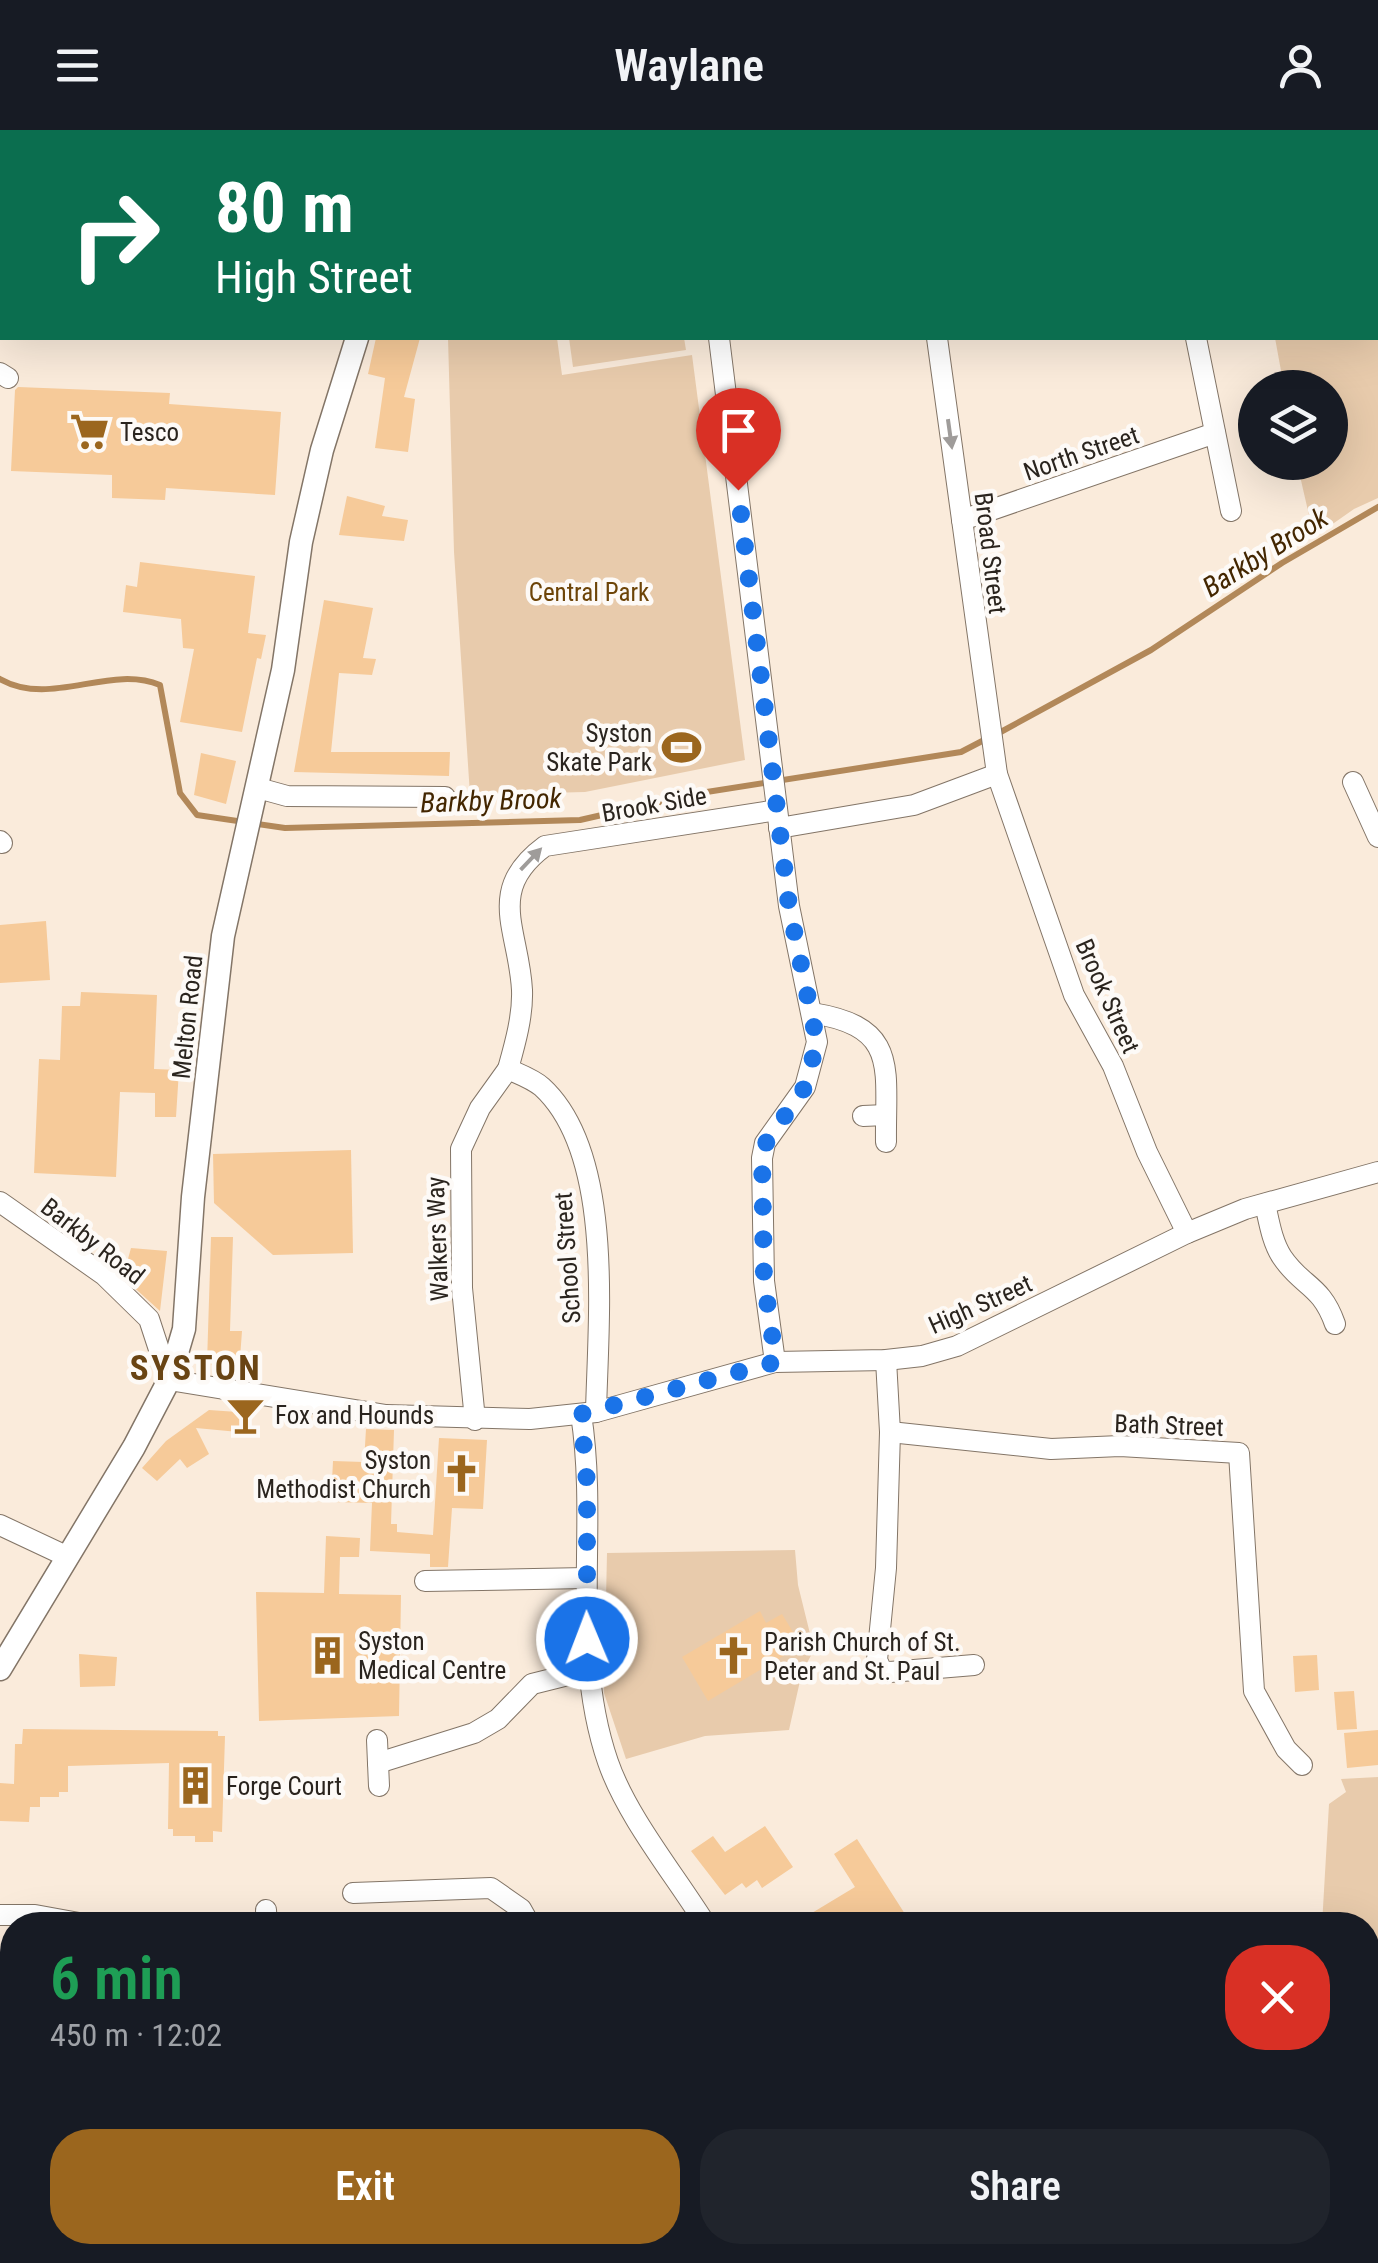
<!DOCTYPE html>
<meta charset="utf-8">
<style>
body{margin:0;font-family:"Roboto Condensed",sans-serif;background:#20242c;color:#f1f3f6;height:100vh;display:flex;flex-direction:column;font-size:38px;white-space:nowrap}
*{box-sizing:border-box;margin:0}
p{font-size:32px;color:#9ea1a6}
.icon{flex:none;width:55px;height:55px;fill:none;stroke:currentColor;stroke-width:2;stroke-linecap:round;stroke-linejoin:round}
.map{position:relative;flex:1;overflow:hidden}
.drawer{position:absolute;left:0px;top:1782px;width:1380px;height:352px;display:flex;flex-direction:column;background:#171b24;border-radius:40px 40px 0 0;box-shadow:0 10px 40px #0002}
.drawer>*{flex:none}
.banner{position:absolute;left:0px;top:0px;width:1380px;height:210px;box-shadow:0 10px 40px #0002;background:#0b6e4f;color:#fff;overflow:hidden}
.tools{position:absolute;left:1238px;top:240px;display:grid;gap:20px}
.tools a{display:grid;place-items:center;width:110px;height:110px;border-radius:50%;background:#171b24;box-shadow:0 10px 40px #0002;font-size:50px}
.pin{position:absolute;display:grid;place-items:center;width:85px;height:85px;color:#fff;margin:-102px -42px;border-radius:50% 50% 50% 0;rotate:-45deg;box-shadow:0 0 10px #0007}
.pin .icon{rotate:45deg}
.me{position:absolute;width:110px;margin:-55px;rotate:359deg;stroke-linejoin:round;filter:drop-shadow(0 0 8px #0008)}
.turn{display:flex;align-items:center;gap:35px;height:210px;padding:0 50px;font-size:45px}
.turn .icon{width:130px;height:130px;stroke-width:2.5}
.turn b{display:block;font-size:70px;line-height:85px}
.round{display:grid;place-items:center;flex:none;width:105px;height:105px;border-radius:40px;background:#20242c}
.head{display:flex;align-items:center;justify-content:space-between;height:170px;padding:0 50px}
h1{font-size:60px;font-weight:600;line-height:75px;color:#1e9e55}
.button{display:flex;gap:20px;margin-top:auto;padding:20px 50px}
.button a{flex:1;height:115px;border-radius:40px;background:#9b661e;color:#fff;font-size:40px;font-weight:600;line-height:115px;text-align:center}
.button a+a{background:#20242c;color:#f1f3f6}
header{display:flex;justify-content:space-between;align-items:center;height:130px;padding:0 50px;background:#171b24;font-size:45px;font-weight:600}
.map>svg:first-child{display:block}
.green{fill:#e8cbac}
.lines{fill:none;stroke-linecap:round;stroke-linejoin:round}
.stream{stroke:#b28859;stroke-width:6}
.building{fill:#f6ca99}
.minor-casing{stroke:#837567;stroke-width:22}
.tertiary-casing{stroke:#837567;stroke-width:25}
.minor{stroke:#fff;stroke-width:20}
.tertiary{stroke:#fff;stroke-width:22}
.oneway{fill:#9f9c9a}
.route{stroke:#1a73e8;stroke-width:18;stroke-dasharray:0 32.4}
.labels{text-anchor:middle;stroke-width:9;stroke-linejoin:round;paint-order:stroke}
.poi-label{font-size:25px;fill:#2a241e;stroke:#fdfaf7;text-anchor:start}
.street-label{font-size:25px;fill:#2a241e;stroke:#fdfaf7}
.park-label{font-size:25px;fill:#6d4407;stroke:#fdfaf7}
.water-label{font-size:28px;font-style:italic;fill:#432600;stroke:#fdfaf7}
.district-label{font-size:35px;font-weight:bold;letter-spacing:2.5px;fill:#694413;stroke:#fdfaf7}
</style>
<header><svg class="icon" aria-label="menu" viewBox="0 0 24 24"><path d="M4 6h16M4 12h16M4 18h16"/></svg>Waylane<svg class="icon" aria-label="person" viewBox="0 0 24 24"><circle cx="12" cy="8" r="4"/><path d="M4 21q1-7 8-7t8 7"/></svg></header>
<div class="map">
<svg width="1378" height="2133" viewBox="0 0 1378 2133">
<rect width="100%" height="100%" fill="#faebdb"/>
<!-- green -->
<g class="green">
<polygon points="1243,0 1378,0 1378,368 1354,379 1314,407 1297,333 1330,332 1330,258 1284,257 1275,208 1378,208 1378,2"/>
<polygon points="448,208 557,208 562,245 692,225 745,630 585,662 470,665 454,422"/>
<polygon points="569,208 684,208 686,220 573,237"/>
<polygon points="795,1420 798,1455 814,1520 802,1542 789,1600 705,1606 626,1629 604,1563 607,1423"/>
<polygon points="1378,1647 1378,2133 1292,2133 1291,2123 1368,2122 1368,1795 1322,1795 1329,1674 1346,1662 1341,1649"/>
<polygon points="158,2122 758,2122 759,2133 157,2133"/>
</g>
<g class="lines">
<!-- stream -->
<g class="stream">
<path d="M0,549c51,29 109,-15 160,6l20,108 17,22 88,13 295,-8 114,-26 267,-42 25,-13"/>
<polyline points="997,604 1151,520 1282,433 1378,377"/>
</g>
</g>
<!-- building -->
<g class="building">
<polygon points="376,208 420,208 404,267 415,269 408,322 375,318 385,248 368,244"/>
<polygon points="18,257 170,263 169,274 281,282 275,365 166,358 165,370 112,368 112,345 11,341 15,260"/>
<polygon points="347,366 385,376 382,386 408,390 404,411 339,405"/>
<polygon points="140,432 255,446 248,503 266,505 261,529 257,528 242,602 180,592 194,519 183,518 181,489 123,482 126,455 137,457"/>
<polygon points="324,470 373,478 363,528 376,529 372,545 339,543 331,622 450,622 449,646 294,642"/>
<polygon points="201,623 236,631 226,674 194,665"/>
<polygon points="46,791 50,850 0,853 0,795"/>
<polygon points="81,862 157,865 154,939 179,940 176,987 155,987 155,963 120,962 116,1047 34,1043 39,929 60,930 62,876 80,876"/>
<polygon points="351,1020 353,1123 273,1125 214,1073 213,1024"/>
<polygon points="211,1107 233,1107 230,1201 242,1201 239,1242 207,1233"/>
<polygon points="131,1118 167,1121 160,1181 95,1122 126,1136"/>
<polygon points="209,1280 252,1283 249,1303 196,1298 209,1324 187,1338 180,1329 157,1351 142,1338 166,1311"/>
<polygon points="366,1299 394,1300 391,1394 397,1394 397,1402 433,1405 439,1308 487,1310 483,1379 452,1378 448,1437 430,1437 430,1424 370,1421 372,1373 331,1372 333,1331 364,1332"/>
<polygon points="326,1406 360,1408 359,1427 340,1427 339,1464 401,1465 399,1586 259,1591 256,1462 324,1463"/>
<polygon points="760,1481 766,1493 782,1484 796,1507 780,1516 785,1525 708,1571 682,1527"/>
<polygon points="79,1524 117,1527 115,1556 80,1557"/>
<polygon points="1317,1525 1319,1560 1295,1562 1293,1526"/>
<polygon points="1354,1561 1357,1599 1337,1600 1334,1562"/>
<polygon points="23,1599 218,1601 218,1606 225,1606 222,1702 213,1701 213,1712 195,1712 195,1706 173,1706 173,1699 168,1699 169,1633 68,1636 68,1662 59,1662 59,1667 40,1667 40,1677 30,1677 29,1692 0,1691 0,1653 14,1654 15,1614 22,1614"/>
<polygon points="1378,1600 1378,1635 1347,1638 1344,1603"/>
<polygon points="765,1696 793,1737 762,1758 757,1750 746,1758 742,1753 725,1765 691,1721 713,1706 725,1722"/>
<polygon points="857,1709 912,1795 792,1795 855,1757 834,1724"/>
</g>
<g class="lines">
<defs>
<g id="minor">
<polyline points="689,0 689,2"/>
<polyline points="907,0 908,2"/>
<polyline points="719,208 789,776 817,912 805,957 765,1013 762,1028 764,1151 775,1232"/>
<polyline points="937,208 997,644 1074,865 1113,936 1147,1022 1187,1103"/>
<polyline points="1196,208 1231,381"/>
<polyline points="0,243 8,248"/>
<polyline points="962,390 1215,303"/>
<polyline points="1353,652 1378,707"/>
<polyline points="258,658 287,666 445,667"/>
<polyline points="779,698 914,675 997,644"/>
<polyline points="0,711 2,713"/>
<path d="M812,883c88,14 73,55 74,129"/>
<polyline points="863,986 886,985"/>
<polyline points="0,1072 104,1145 149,1189 169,1250 386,1285 530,1289 596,1282 775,1232 886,1230 922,1226 957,1216 1187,1103 1245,1079 1378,1042"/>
<path d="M1265,1074c4,17 7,38 17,53 20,30 39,27 53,67"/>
<polyline points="886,1230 890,1302 886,1438 877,1530 882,1541 890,1542 974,1535"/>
<path d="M596,1282c2,-91 19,-258 -54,-325 -9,-8 -23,-13 -34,-18 7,-25 15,-53 14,-79 -3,-60 -37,-100 23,-144l232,-36"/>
<path d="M581,1284c18,116 -12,235 27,348 19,55 67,113 98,163"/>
<polyline points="475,1290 462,1158 461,1019 480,978 508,939"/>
<polyline points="890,1302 1051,1319 1120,1316 1239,1323 1254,1561 1286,1619 1302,1635"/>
<polyline points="0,1395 66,1426"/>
<polyline points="425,1451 586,1448"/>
<polyline points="377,1610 379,1656"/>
<polyline points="378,1633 474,1603 498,1589 532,1554 588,1540"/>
<polyline points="353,1763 491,1758 521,1779 530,1795"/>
<polyline points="266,1780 267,1795"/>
<polyline points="0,1785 35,1785 90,1795"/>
<polyline points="0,2002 12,2000"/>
<polyline points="770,2122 770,2133"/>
</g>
<g id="tertiary">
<polyline points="420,2 420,0"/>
<polyline points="0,1539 134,1317 169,1250 184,1199 193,1067 223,806 283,540 301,412 322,320 357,208"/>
</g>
</defs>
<!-- minor casing -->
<use href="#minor" class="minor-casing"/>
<!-- tertiary casing -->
<use href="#tertiary" class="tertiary-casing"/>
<!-- minor -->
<use href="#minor" class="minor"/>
<!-- tertiary -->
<use href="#tertiary" class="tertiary"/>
</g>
<!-- one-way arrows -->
<defs><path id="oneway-solid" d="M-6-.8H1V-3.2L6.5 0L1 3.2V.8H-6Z" transform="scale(2.5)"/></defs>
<g class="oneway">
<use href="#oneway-solid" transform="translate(950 304) rotate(82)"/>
<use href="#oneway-solid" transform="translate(531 729) rotate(-46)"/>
</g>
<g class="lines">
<!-- route -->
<polyline class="route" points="587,1509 587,1353 581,1284 776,1232 764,1150 762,1028 766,1013 805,957 817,912 789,776 738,360"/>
</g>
<!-- icons -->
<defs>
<symbol id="supermarket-bare" viewBox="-9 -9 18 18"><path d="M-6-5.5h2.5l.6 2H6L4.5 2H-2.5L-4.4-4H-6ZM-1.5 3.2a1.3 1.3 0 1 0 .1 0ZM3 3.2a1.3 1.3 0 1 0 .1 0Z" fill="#9b661e" stroke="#fdfaf7" stroke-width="2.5" paint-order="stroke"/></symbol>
<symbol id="stadium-bare" viewBox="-9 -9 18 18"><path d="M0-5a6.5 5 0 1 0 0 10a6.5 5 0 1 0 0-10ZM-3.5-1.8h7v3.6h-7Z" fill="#9b661e" stroke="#fdfaf7" stroke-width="2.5" paint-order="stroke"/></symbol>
<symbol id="bar-bare" viewBox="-9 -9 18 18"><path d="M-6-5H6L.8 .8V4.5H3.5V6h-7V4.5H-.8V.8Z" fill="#9b661e" stroke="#fdfaf7" stroke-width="2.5" paint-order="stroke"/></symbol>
<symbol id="church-bare" viewBox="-9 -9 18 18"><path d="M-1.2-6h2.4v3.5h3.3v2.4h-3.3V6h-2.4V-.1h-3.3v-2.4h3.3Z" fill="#9b661e" stroke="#fdfaf7" stroke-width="2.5" paint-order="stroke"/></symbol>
<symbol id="building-bare" viewBox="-9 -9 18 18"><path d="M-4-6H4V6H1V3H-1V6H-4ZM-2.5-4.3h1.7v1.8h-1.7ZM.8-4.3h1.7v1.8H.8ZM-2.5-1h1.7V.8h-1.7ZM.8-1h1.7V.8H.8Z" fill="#9b661e" stroke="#fdfaf7" stroke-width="2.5" paint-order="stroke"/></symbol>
</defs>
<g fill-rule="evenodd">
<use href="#supermarket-bare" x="62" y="274" width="55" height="55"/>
<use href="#stadium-bare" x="654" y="590" width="55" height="55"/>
<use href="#bar-bare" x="218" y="1258" width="55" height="55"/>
<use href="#church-bare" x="434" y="1316" width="55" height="55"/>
<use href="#building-bare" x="300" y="1498" width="55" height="55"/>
<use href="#church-bare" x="706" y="1498" width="55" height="55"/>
<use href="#building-bare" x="168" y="1628" width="55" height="55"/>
</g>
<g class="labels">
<!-- poi labels -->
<g class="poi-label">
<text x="120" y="311">Tesco</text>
<text x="652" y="612" text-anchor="end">Syston<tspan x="652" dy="29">Skate Park</tspan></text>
<text x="275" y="1294">Fox and Hounds</text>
<text x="431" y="1339" text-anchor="end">Syston<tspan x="431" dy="29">Methodist Church</tspan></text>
<text x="358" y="1520">Syston<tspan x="358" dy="29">Medical Centre</tspan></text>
<text x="764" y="1521">Parish Church of St.<tspan x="764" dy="29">Peter and St. Paul</tspan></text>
<text x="226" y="1665">Forge Court</text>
</g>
<!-- street labels -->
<g class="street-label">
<text transform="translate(1081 323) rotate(-19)" y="9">North Street</text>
<text transform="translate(991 423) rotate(83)" y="9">Broad Street</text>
<text transform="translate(654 674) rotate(-10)" y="9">Brook Side</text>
<text transform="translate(1108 866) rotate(66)" y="9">Brook Street</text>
<text transform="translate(187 887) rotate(-84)" y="9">Melton Road</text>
<text transform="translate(437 1109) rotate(-92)" y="9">Walkers Way</text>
<text transform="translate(93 1111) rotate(38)" y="9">Barkby Road</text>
<text transform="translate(567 1128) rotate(-94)" y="9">School Street</text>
<text transform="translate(980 1174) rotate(-24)" y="9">High Street</text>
<text transform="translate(1169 1295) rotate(2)" y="9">Bath Street</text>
</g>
<!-- park labels -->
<g class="park-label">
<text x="589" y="471">Central Park</text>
</g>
<!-- water labels -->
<g class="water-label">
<text transform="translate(1265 422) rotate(-32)" y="10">Barkby Brook</text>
<text transform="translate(491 670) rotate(-2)" y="10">Barkby Brook</text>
</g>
<!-- district labels -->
<g class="district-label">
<text x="196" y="1250">SYSTON</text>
</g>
</g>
</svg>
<div class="tools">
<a><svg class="icon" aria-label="layers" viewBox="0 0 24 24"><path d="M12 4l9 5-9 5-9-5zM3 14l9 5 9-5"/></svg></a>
</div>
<div class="pin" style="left:738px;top:360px;background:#d93025"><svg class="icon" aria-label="arrive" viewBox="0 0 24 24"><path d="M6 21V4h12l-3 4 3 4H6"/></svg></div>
<svg class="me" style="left:587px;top:1509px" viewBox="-20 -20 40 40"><circle r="17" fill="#1a73e8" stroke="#fff" stroke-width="3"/><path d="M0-11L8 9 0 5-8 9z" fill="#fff"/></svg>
<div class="banner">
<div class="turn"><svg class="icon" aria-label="right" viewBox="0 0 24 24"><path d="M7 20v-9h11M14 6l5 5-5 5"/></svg><div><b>80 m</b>High Street</div></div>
</div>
<section class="drawer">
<div class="head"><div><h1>6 min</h1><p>450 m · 12:02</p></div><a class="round" style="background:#d93025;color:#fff"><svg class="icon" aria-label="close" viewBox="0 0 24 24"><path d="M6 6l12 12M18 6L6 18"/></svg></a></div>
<div class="button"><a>Exit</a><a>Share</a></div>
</section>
</div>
